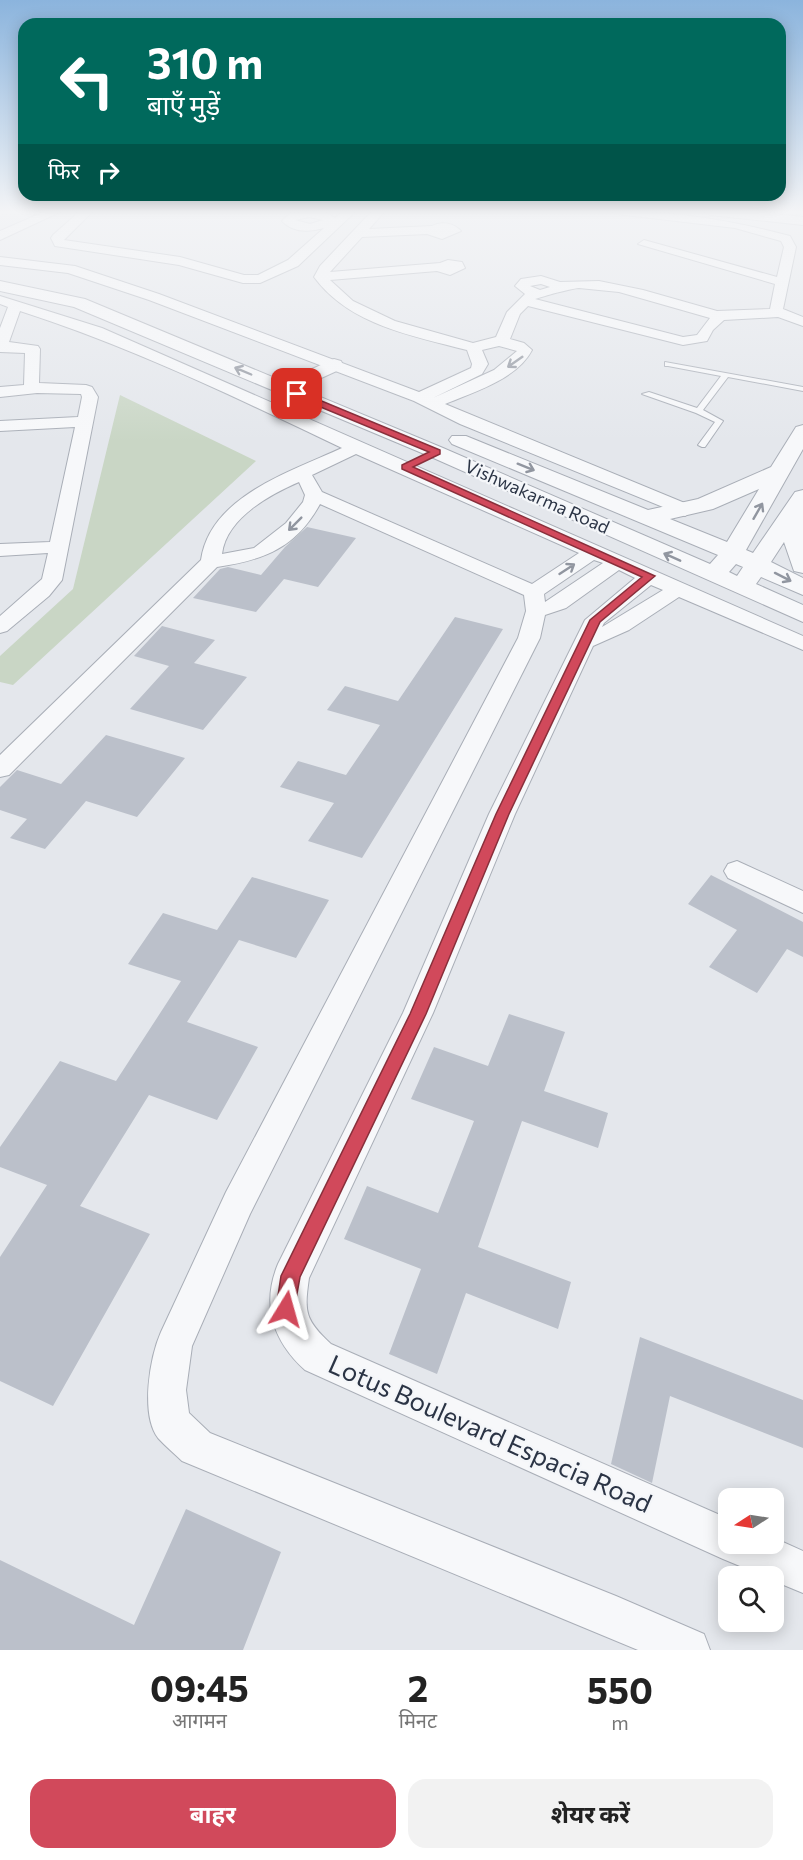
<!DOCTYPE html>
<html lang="hi">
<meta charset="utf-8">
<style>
body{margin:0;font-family:Commissioner,"Noto Sans Devanagari",sans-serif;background:#f2f2f2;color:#222;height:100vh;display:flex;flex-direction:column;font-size:22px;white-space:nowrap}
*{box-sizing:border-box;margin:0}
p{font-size:20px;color:#767676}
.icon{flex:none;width:33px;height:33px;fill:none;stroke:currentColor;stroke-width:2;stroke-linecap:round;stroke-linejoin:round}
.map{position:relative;height:1650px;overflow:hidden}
.details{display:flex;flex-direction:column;background:#fff;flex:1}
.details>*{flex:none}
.banner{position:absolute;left:18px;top:18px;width:768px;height:183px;border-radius:18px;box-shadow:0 3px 15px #0003;background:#00695c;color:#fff;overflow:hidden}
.needle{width:39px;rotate:258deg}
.controls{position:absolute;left:718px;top:1488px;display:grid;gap:12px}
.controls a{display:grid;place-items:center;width:66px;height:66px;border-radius:12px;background:#fff;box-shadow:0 3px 15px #0003;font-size:30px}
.pin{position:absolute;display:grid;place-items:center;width:51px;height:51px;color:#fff;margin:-26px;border-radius:12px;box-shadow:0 3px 9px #0006}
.me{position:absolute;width:66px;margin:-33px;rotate:8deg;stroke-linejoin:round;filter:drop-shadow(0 0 4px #0008)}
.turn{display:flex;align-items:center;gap:21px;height:126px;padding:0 30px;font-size:27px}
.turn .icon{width:78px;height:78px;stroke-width:2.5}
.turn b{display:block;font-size:42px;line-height:51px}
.then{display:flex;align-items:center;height:57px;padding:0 30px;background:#0003;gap:12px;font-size:22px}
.eta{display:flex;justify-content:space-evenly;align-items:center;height:102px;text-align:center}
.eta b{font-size:36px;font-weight:700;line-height:42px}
.cta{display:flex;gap:12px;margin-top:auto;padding:12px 30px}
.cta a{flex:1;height:69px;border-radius:18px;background:#d1495b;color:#fff;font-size:24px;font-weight:700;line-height:69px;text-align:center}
.cta a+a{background:#f2f2f2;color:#222}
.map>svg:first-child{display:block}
.green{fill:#c9d6c5}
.building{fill:#bbc0ca}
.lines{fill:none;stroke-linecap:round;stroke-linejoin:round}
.service-casing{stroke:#a9aeb7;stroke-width:2}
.minor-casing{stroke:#a9aeb7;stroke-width:2}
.tertiary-casing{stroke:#a9aeb7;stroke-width:2}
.service{fill:#f7f8fa;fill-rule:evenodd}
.minor{fill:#f7f8fa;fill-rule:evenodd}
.tertiary{fill:#f7f8fa;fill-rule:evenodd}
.oneway{stroke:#9196a0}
.route{fill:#d1495b;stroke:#882f3b;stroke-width:1.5}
.labels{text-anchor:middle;stroke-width:4.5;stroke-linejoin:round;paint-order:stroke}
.far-street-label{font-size:18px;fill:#2b3445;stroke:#f4f6f9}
.near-street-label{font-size:26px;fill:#2b3445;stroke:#f4f6f9}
</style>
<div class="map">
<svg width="803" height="1650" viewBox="0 0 803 1650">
<rect width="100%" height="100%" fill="#e4e7ec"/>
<!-- green -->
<polygon class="green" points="120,395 256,461 13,685 0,682 0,656 73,589"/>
<!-- building -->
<g class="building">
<polygon points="307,527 356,538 318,587 284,579 256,612 193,598 220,569 228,567 261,575 285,547"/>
<polygon points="455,617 503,629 362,858 308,841 334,803 280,787 298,761 346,775 380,725 327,710 345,686 398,701"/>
<polygon points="162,626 215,640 194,663 247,677 203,730 130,709 169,666 134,656"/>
<polygon points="106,735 185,758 137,817 86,801 45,849 10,838 27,819 0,810 0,787 17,770 61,784"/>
<polygon points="711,875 803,922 803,957 787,949 757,993 709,967 737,930 688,904"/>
<polygon points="252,877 329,900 296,958 239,940 187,1022 258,1047 217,1120 149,1095 80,1206 150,1234 53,1406 0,1381 0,1257 47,1185 0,1167 0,1147 60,1061 116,1081 181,981 128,964 163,913 217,930"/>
<polygon points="509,1014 565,1032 544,1091 608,1113 598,1148 522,1121 478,1247 571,1282 558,1329 466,1293 437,1374 389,1354 421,1269 344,1239 367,1186 438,1213 474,1121 411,1099 434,1047 488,1066"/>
<polygon points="640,1337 803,1400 803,1448 670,1396 652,1483 611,1464"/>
<polygon points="186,1509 281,1552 243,1650 0,1650 0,1560 134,1625"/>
</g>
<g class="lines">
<defs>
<polygon id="service" points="665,362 803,387 803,391 728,377 703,410 723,421 705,447 702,447 698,445 715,422 696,413 642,394 649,392 697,408 721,376 668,366 665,366"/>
<g id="minor">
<polygon points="46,211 62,211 0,240 0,231"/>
<path d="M80,211h13l-29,29 116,17 64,18h14l30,-15 36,-32c-14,4 -31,5 -42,-7l8,-8 33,-2 12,7 8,-7h13l-58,55 -38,17h-17l-64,-18 -124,-19 -4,-8 2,-3zM309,217l14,3 -13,4 -15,-4z"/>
<path d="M372,211h13l-16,18 63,-3c9,-5 22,-3 29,5l-19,8 -15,-5 -65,3 -32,35 110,-9 8,-3 14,2 3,6 -15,7 -13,-4 -107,9 23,21 42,20 78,22 23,-6 11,-25 18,-18 -10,-8 6,-7 20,-3 19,6 39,-1 44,9 74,21 53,-2 5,-25 -137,-40 6,-4 133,37 7,-30 -3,-6 -46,-13 -118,-14 -6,-3c62,0 120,9 179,25l6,11 -13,62 20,8v9l-25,-9 -54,3 -11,10 -6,11 -24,4 -155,-39 -8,8 -10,25 14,4 8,7c-15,29 -58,42 -87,54l247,102 2,4 -9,6 -225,-92 -46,-23 -265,-101 -81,-27 -68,-8v-8l75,9 84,28 260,98 52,-24 1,-4 -5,-14c-54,-14 -118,-25 -153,-73l6,-11zM541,284l9,3 -10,3 -10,-4zM579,288l40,4 91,26 -13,17 -14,2 -148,-38c10,-3 33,-10 44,-11zM499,346l18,5 -23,19 -61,28 49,-24 6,-10 -6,-14z"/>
<path d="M0,296l102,32 701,308v14l-124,-53 -50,33 -36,16 -78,168 -82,199 -124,265c-5,34 -4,42 22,66l398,175v25h45v-6l29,13v42l-29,-12v-5h-10l-41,-17 -418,-189c-32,-29 -44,-65 -27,-106l125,-251 86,-199 96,-194 50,-42 -16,-8 -53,38 -21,7 -5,23 -290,576 -58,132 -6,44 3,23 21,20 406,163 88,38 6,16h-72l-456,-189c-8,-8 -17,-15 -24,-23 -18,-24 -8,-81 3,-106l65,-140 292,-554 8,-27 -2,-16 -204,-91c-24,44 -56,56 -103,63l-208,208 -9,2v-22l201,-195c9,-64 91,-89 141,-112 -105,-50 -210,-101 -322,-137l-11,31 29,4 2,3 -1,34 47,2 6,2 6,10 -36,183 -13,16 -42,35 -7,2v-17l42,-37 6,-26 -48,3v-12l50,-2 25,-115 -75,4v-10l78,-4 4,-20 -1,-3 -44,-1 -37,4v-10l24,-2 1,-32 -25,-1v-24l8,-21 -8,-3zM356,454l223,99 -47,31 -210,-92 -10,-17zM299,482l6,13 -2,7 -17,21 -32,25 -32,6c4,-35 47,-59 77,-72zM594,560l9,3 -58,39 -1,-8zM651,585l12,5 -61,37 2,-4z"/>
<polygon points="737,861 803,891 803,913 728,878 724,871 728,864"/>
</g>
<g id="tertiary">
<polygon points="703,211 752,211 803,217 803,225 710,215"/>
<path d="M0,281l85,18 358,149 267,116 8,-9 -266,-111 -3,-4 3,-4h14l182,74 50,-11 73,-32 25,-40 7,-2v24l-57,101 7,3 42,-61 8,-2v83l-9,-2 -10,-29 -13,20 32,16v17l-42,-18 -5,7 47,21v17l-374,-166 -355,-149 -74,-16zM759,489l-32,53 -57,-23 43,-10zM736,564l7,3 -6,9 -8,-4z"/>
<polygon points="334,359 341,361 343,365 341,369 306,385 296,379 299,375"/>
</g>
</defs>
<!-- service casing -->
<use href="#service" class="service-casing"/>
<!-- minor casing -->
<use href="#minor" class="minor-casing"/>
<!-- tertiary casing -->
<use href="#tertiary" class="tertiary-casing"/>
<!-- service -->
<use href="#service" class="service"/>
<!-- minor -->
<use href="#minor" class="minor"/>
<!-- tertiary -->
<use href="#tertiary" class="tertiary"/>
</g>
<!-- one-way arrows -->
<defs><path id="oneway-shaft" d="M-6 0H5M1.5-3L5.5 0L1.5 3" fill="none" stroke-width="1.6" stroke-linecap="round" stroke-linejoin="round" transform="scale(1.5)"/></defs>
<g class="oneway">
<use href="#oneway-shaft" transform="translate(515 362) rotate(145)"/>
<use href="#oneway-shaft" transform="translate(243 371) rotate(-157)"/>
<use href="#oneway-shaft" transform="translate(526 467) rotate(22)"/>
<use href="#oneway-shaft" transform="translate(758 511) rotate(-60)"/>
<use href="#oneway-shaft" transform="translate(295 524) rotate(135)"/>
<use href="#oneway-shaft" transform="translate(672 557) rotate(-156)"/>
<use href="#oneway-shaft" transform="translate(567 569) rotate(-33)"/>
<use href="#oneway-shaft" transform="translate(783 577) rotate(27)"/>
</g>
<!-- sky -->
<linearGradient id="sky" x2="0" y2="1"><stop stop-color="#8bb4dd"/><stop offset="0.48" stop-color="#f3f4f6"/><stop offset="1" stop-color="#f3f4f6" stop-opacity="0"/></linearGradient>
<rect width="803" height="442" fill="url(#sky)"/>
<!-- route -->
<polygon class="route" points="294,392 300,392 440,450 440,454 413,467 655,576 600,622 509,814 426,1014 300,1277 293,1316 286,1319 279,1316 276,1309 281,1276 410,1014 496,814 590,620 642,577 402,469 402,465 429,452 294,396"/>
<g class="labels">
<!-- far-street labels -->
<g class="far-street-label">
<text transform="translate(537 497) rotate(24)" y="6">Vishwakarma Road</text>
</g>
<!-- near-street labels -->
<g class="near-street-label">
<text transform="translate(490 1434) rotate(24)" y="9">Lotus Boulevard Espacia Road</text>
</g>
</g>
</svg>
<div class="controls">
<a><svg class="needle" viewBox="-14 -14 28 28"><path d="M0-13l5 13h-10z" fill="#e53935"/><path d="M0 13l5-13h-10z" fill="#767676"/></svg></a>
<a><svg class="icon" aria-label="search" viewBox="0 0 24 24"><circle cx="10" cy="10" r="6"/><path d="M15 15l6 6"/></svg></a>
</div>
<div class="pin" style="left:297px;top:394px;background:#d93025"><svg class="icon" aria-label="arrive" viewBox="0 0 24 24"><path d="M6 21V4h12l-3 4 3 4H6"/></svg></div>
<svg class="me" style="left:286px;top:1309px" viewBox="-20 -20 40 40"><path d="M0-17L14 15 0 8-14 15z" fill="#d1495b" stroke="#fff" stroke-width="4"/></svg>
<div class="banner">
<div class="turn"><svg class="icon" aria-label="left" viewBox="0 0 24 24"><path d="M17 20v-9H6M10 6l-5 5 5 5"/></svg><div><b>310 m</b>बाएँ मुड़ें</div></div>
<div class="then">फिर<svg class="icon" aria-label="right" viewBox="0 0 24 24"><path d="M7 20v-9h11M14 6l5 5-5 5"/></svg></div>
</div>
</div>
<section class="details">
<div class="eta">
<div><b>09:45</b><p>आगमन</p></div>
<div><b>2</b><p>मिनट</p></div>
<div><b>550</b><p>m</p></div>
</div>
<div class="cta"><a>बाहर</a><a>शेयर करें</a></div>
</section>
